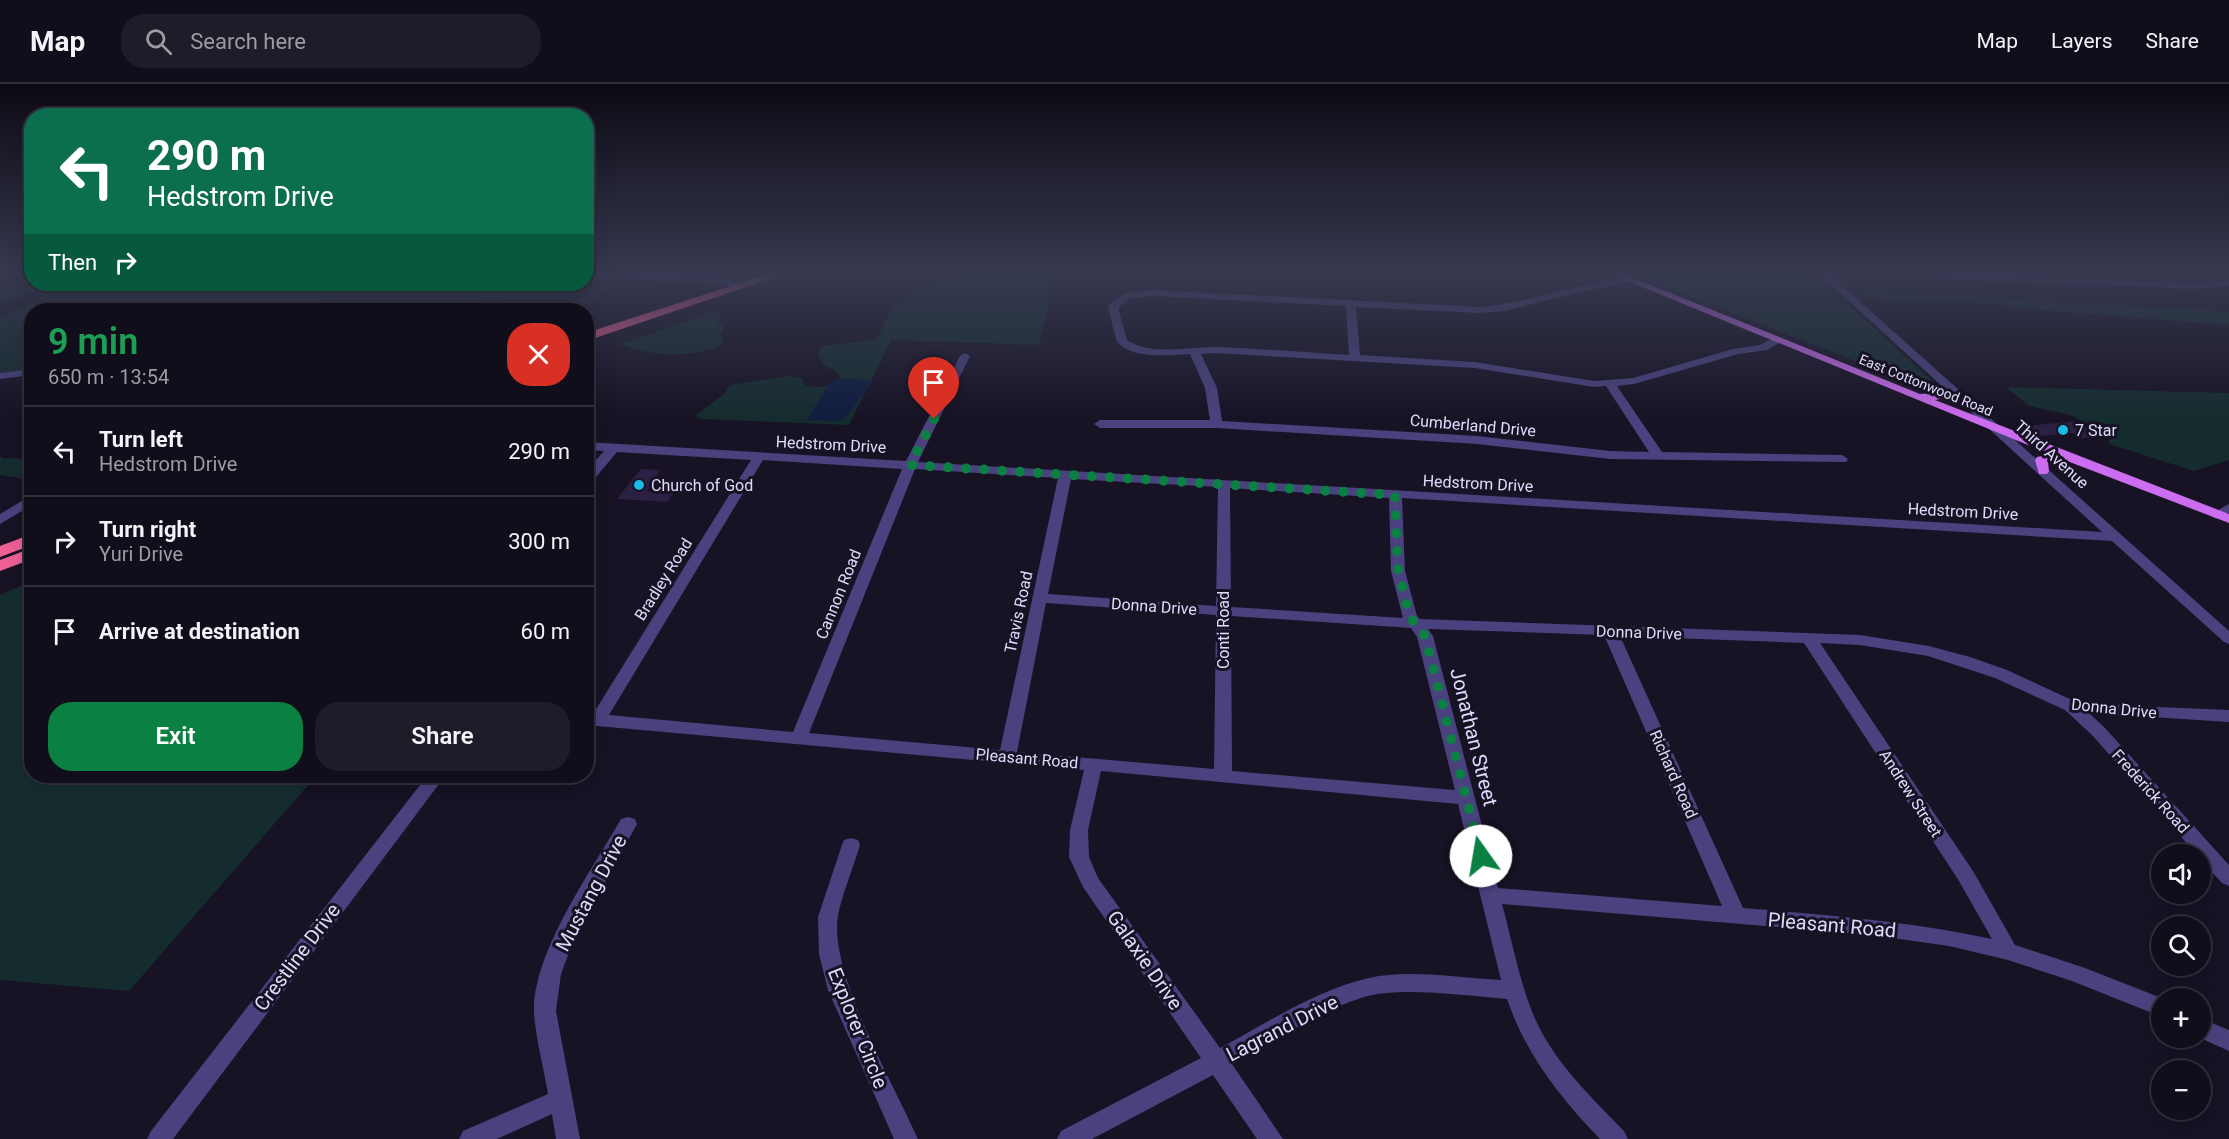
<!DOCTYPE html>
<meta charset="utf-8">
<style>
body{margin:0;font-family:Roboto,sans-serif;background:#1e1c28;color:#f1f3f6;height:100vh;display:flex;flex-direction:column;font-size:22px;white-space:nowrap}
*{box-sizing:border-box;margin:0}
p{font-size:20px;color:#9c9ca3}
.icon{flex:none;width:33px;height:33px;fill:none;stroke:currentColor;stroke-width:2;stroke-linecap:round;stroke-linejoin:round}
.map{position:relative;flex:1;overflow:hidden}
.sheet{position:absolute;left:24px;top:219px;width:570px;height:480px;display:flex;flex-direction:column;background:#110e1b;border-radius:24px;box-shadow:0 6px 24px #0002,0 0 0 2px #302e3a}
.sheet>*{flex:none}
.banner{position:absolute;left:24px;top:24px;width:570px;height:183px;border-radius:24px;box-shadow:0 6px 24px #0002,0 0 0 2px #302e3a;background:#0b6e4f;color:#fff;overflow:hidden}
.controls{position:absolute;left:2151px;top:760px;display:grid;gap:12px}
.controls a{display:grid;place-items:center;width:60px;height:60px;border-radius:50%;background:#110e1b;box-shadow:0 6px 24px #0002,0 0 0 2px #302e3a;font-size:30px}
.pin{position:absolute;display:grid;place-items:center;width:51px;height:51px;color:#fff;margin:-62px -26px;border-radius:50% 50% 50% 0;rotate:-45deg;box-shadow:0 0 6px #0007}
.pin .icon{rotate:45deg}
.me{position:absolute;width:66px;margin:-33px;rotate:347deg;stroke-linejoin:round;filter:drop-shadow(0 0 4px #0008)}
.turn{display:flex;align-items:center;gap:21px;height:126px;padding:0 24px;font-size:27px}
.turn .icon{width:78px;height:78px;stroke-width:2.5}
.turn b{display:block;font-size:42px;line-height:51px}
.then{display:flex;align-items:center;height:57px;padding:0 24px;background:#0003;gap:12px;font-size:22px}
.round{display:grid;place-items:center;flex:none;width:63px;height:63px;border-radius:24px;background:#1e1c28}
.headline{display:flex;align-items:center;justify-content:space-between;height:102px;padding:0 24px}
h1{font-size:36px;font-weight:600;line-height:45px;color:#1e9e55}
.cta{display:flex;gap:12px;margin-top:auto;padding:12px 24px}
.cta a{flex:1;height:69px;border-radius:24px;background:#0b8043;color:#fff;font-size:24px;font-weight:600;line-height:69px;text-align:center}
.cta a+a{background:#1e1c28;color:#f1f3f6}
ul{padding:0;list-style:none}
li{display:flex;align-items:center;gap:18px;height:90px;padding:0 24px;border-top:2px solid #302e3a}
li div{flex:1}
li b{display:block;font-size:22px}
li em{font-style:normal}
header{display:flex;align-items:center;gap:36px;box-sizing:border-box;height:84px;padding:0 30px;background:#110e1b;border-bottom:2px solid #302e3a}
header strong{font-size:28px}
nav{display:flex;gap:33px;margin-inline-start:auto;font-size:21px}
.search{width:420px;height:54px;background:#1e1c28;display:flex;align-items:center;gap:15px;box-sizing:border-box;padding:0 21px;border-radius:24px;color:#9c9ca3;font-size:22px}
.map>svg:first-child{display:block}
.green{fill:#152c2e}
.water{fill:#101c3f}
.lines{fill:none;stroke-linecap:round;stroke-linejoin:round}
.stream{stroke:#101c3f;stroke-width:3}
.building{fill:#2b2043}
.minor{fill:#4a427e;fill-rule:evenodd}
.major{fill:#cc6cef;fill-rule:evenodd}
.highway{fill:#ee6196;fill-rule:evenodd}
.route{stroke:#0b8043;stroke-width:10;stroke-dasharray:0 18}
.poi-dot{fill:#1abce6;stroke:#171224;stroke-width:2}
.labels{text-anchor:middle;stroke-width:6;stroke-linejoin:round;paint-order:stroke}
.far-street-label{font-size:14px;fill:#e0d9fb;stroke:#171224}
.street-label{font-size:16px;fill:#e0d9fb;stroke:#171224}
.poi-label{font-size:16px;fill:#e0d9fb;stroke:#171224;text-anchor:start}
.near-street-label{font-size:20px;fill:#e0d9fb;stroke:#171224}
</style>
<header>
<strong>Map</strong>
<div class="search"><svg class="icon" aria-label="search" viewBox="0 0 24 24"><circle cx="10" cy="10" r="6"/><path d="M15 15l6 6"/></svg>Search here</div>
<nav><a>Map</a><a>Layers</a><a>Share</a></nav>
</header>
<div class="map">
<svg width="2229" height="1055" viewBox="0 0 2229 1055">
<rect width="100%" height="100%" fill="#171224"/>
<!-- green -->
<g class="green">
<path d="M967,189h88l-16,72 -148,-5 -42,85 -147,-6 -7,-3 30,-23 5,-8 59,-9 13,2 4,8 17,1 17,-9 -2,-5 -15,-9 -5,-8 3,-10 52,-6 6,-3c13,-45 50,-51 88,-64z"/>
<polygon points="1631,189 1814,189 1930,295 1931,307"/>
<polygon points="64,200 347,200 331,207 317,226 32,226 31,285 0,289 0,235"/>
<polygon points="445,200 580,200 561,215 428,211"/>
<polygon points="0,201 37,203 0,220"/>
<polygon points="1860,208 1992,212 2011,216 2229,227 2229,241 2016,224 1998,220 1866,214"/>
<path d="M715,227l6,3 -4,9 7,4 -4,8 4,5 -6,8c-32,9 -66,9 -97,-4z"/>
<polygon points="2006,303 2229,309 2229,376 2194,387 2109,360 2109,350 2070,331 2029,322"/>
<polygon points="0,372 3,374 31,375 31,396 0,391"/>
<polygon points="31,497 32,692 316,692 129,907 0,896 0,511"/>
</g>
<!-- water -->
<polygon class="water" points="852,294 873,298 844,335 835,337 807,336 829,299 837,295"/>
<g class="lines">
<!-- stream -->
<g class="stream">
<polyline points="1832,190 1846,202"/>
<polyline points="1849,206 1860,215"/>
</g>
</g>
<!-- building -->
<g class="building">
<polygon points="598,199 616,199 593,219 575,218"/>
<polygon points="2076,337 2102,353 2082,354 2073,349 2042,352 2027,342"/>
<polygon points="641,385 660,386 647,407 674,408 668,418 617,415"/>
</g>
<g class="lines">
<!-- minor -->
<g class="minor">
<polygon points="586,189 715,193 748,201 743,204 715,199 586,193"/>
<path d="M1818,189h10l401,358v13l-5,-2 -112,-101 -710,-43 3,73 12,45 3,3 440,16 69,11 41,11 37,13 67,31 59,5 96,4v12l-140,-9 16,15 124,137v21l-7,-3 -22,-24v-4h-3l-104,-119 -28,-26 -70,-32 -67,-22 -68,-11 -40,-2 153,228 42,74 70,23 79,31h-2v18l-90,-36 -64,-21 -59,-14 -77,-11 -370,-31c11,40 18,82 35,119 20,42 56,76 87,108l4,8h-28c-41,-42 -74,-85 -93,-140 -39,-3 -102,-12 -139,-3 -42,11 -97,47 -136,68l51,75h-26l-44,-64 -121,64h-35l4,-8 140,-73 -118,-171 -14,-30 1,-27 14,-60 -498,-45v-12l7,1 158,-254 -134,-8 -26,31 -5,1v-13l18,-20 -18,-1v-8l320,19 54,-105 5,-3 5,3 -52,106 1184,70zM763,376l139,9 -109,263 -184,-17zM915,385l143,9 -58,272 -191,-17zM1071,395l147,8 -2,119 -168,-12zM1230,404l159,10 2,73 12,47 -172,-11zM1046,519l170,12 -2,154 -197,-17zM1231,532l180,12 6,9 38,153 -223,-19zM1428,545l176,6 118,271 -224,-18 -65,-252zM1620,552l184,7 155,238 33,58c-82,-18 -165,-24 -249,-31zM1101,687l357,33 43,176c-41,-2 -92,-11 -132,-2 -51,11 -104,46 -149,70l-122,-170 -9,-21 -1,-27z"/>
<polygon points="1871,189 1942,189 2195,199 2229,196 2229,202 2195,205 1876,192"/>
<path d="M1626,191l5,3 -7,6 -39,7 -81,20 -24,2 -124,-6 4,48 115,7 119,19 39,-3 100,-29 27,-4 13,-7h8v4l-14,8 -29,4 -104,30 -17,2 45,66 180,3 6,4 -2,3 -236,-3 -133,-15 -260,-16h-117l-6,-4 6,-4h110l-5,-32 -15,-34c-24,1 -55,6 -73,-12l-9,-34c9,-16 28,-17 45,-18l327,17c33,-3 64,-12 96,-20 17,-4 34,-6 50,-12zM1153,212l193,10 3,49c-43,-3 -87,-6 -130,-8 -30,-1 -66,10 -92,-7l-9,-32 10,-9zM1215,269l260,15 119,19 12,-1 43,66 -39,-1 -133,-15 -255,-15 -5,-33 -16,-34z"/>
<polygon points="32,285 32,291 0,295 0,289"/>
<polygon points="32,411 32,421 0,440 0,430"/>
<polygon points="2229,420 2229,429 2216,435 2209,431"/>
<polygon points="427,692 445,692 173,1055 147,1055 151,1047"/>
<path d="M628,733l7,2 2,5 -63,115 -13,35 -5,37 24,128h-24l-4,-25 -55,25h-38l4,-8 85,-37c-4,-26 -13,-57 -14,-83 -1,-59 58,-141 87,-192z"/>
<path d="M851,754l7,2 2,5c-7,23 -17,47 -22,70 -10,56 56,170 80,224h-24l-66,-149 -9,-36 -1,-37 24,-72 2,-5z"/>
<polygon points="2200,934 2229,946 2229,967 2200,954"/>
</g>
<!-- major -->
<polygon class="major" points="1608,189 1621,189 1920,310 1961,307 1961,311 1935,316 2229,430 2229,439 2067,377 2048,378 2049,387 2047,390 2039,390 2035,376 2037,373 2050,370"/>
<!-- highway -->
<g class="highway">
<polygon points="771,189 788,189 586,257 586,249"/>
<polygon points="32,450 32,461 0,473 0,462"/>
<polygon points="32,464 32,475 0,487 0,476"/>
</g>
</g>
<!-- sky -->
<linearGradient id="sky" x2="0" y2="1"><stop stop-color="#0d0a14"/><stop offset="0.56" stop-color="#363950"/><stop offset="1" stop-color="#363950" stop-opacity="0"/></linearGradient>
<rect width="2229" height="337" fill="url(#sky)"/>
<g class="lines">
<!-- route -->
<polyline class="route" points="934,335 910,381 1395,411 1398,487 1410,533 1425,552 1481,772"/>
</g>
<!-- markers -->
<g class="poi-dot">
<circle cx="2063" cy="346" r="6"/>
<circle cx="639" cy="401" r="6"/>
</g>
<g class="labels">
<!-- far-street labels -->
<g class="far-street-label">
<text transform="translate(1926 301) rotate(22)" y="5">East Cottonwood Road</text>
</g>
<!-- street labels -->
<g class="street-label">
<text transform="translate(1473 341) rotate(5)" y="6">Cumberland Drive</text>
<text transform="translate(831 360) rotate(3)" y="6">Hedstrom Drive</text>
<text transform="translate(2052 370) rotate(42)" y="6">Third Avenue</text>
<text transform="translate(1478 399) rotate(3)" y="6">Hedstrom Drive</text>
<text transform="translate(1963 427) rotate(3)" y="6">Hedstrom Drive</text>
<text transform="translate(663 495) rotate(-58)" y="6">Bradley Road</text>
<text transform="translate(838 510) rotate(-68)" y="6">Cannon Road</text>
<text transform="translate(1154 522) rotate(4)" y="6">Donna Drive</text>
<text transform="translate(1018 528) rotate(-78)" y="6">Travis Road</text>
<text transform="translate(1223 546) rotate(-90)" y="6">Conti Road</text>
<text transform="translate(1639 548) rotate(2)" y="6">Donna Drive</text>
<text transform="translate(2114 624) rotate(6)" y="6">Donna Drive</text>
<text transform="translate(1027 674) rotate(5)" y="6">Pleasant Road</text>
<text transform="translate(1674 690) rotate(66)" y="6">Richard Road</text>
<text transform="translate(2151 707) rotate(48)" y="6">Frederick Road</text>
<text transform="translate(1911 709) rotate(57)" y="6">Andrew Street</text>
</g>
<!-- poi labels -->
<g class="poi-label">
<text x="2075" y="352">7 Star</text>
<text x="651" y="407">Church of God</text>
</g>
<!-- near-street labels -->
<g class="near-street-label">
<text transform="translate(1474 653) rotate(76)" y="7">Jonathan Street</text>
<text transform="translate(591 809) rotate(-62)" y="7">Mustang Drive</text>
<text transform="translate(1832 841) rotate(5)" y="7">Pleasant Road</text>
<text transform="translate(297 873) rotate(-53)" y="7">Crestline Drive</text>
<text transform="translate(1145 876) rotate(55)" y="7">Galaxie Drive</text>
<text transform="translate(858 944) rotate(68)" y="7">Explorer Circle</text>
<text transform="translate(1282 944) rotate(-27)" y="7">Lagrand Drive</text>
</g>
</g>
</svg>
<div class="controls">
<a><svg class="icon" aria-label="sound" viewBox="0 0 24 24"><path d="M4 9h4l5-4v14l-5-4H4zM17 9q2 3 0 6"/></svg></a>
<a><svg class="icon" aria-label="search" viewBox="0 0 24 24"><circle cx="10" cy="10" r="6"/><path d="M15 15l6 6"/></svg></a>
<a>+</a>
<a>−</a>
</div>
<div class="pin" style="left:934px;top:335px;background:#d93025"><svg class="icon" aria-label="arrive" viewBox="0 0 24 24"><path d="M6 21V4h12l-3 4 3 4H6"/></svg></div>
<svg class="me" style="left:1481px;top:772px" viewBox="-20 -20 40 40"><circle r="19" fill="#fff"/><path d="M0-13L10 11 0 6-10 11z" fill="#0b8043"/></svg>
<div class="banner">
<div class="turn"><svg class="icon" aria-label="left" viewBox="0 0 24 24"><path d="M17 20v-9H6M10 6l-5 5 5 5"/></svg><div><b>290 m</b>Hedstrom Drive</div></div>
<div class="then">Then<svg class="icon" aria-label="right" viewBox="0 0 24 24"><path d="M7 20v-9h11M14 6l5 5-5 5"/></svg></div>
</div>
<section class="sheet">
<div class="headline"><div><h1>9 min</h1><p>650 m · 13:54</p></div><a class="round" style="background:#d93025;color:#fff"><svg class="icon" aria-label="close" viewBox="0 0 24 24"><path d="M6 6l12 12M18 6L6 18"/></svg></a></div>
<ul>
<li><svg class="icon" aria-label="left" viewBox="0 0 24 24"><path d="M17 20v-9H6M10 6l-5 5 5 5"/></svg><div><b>Turn left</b><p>Hedstrom Drive</p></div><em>290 m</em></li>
<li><svg class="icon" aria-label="right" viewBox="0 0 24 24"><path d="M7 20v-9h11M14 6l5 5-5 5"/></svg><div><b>Turn right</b><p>Yuri Drive</p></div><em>300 m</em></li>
<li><svg class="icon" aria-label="arrive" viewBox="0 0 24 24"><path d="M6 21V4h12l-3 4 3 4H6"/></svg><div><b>Arrive at destination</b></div><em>60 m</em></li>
</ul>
<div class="cta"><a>Exit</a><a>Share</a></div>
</section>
</div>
